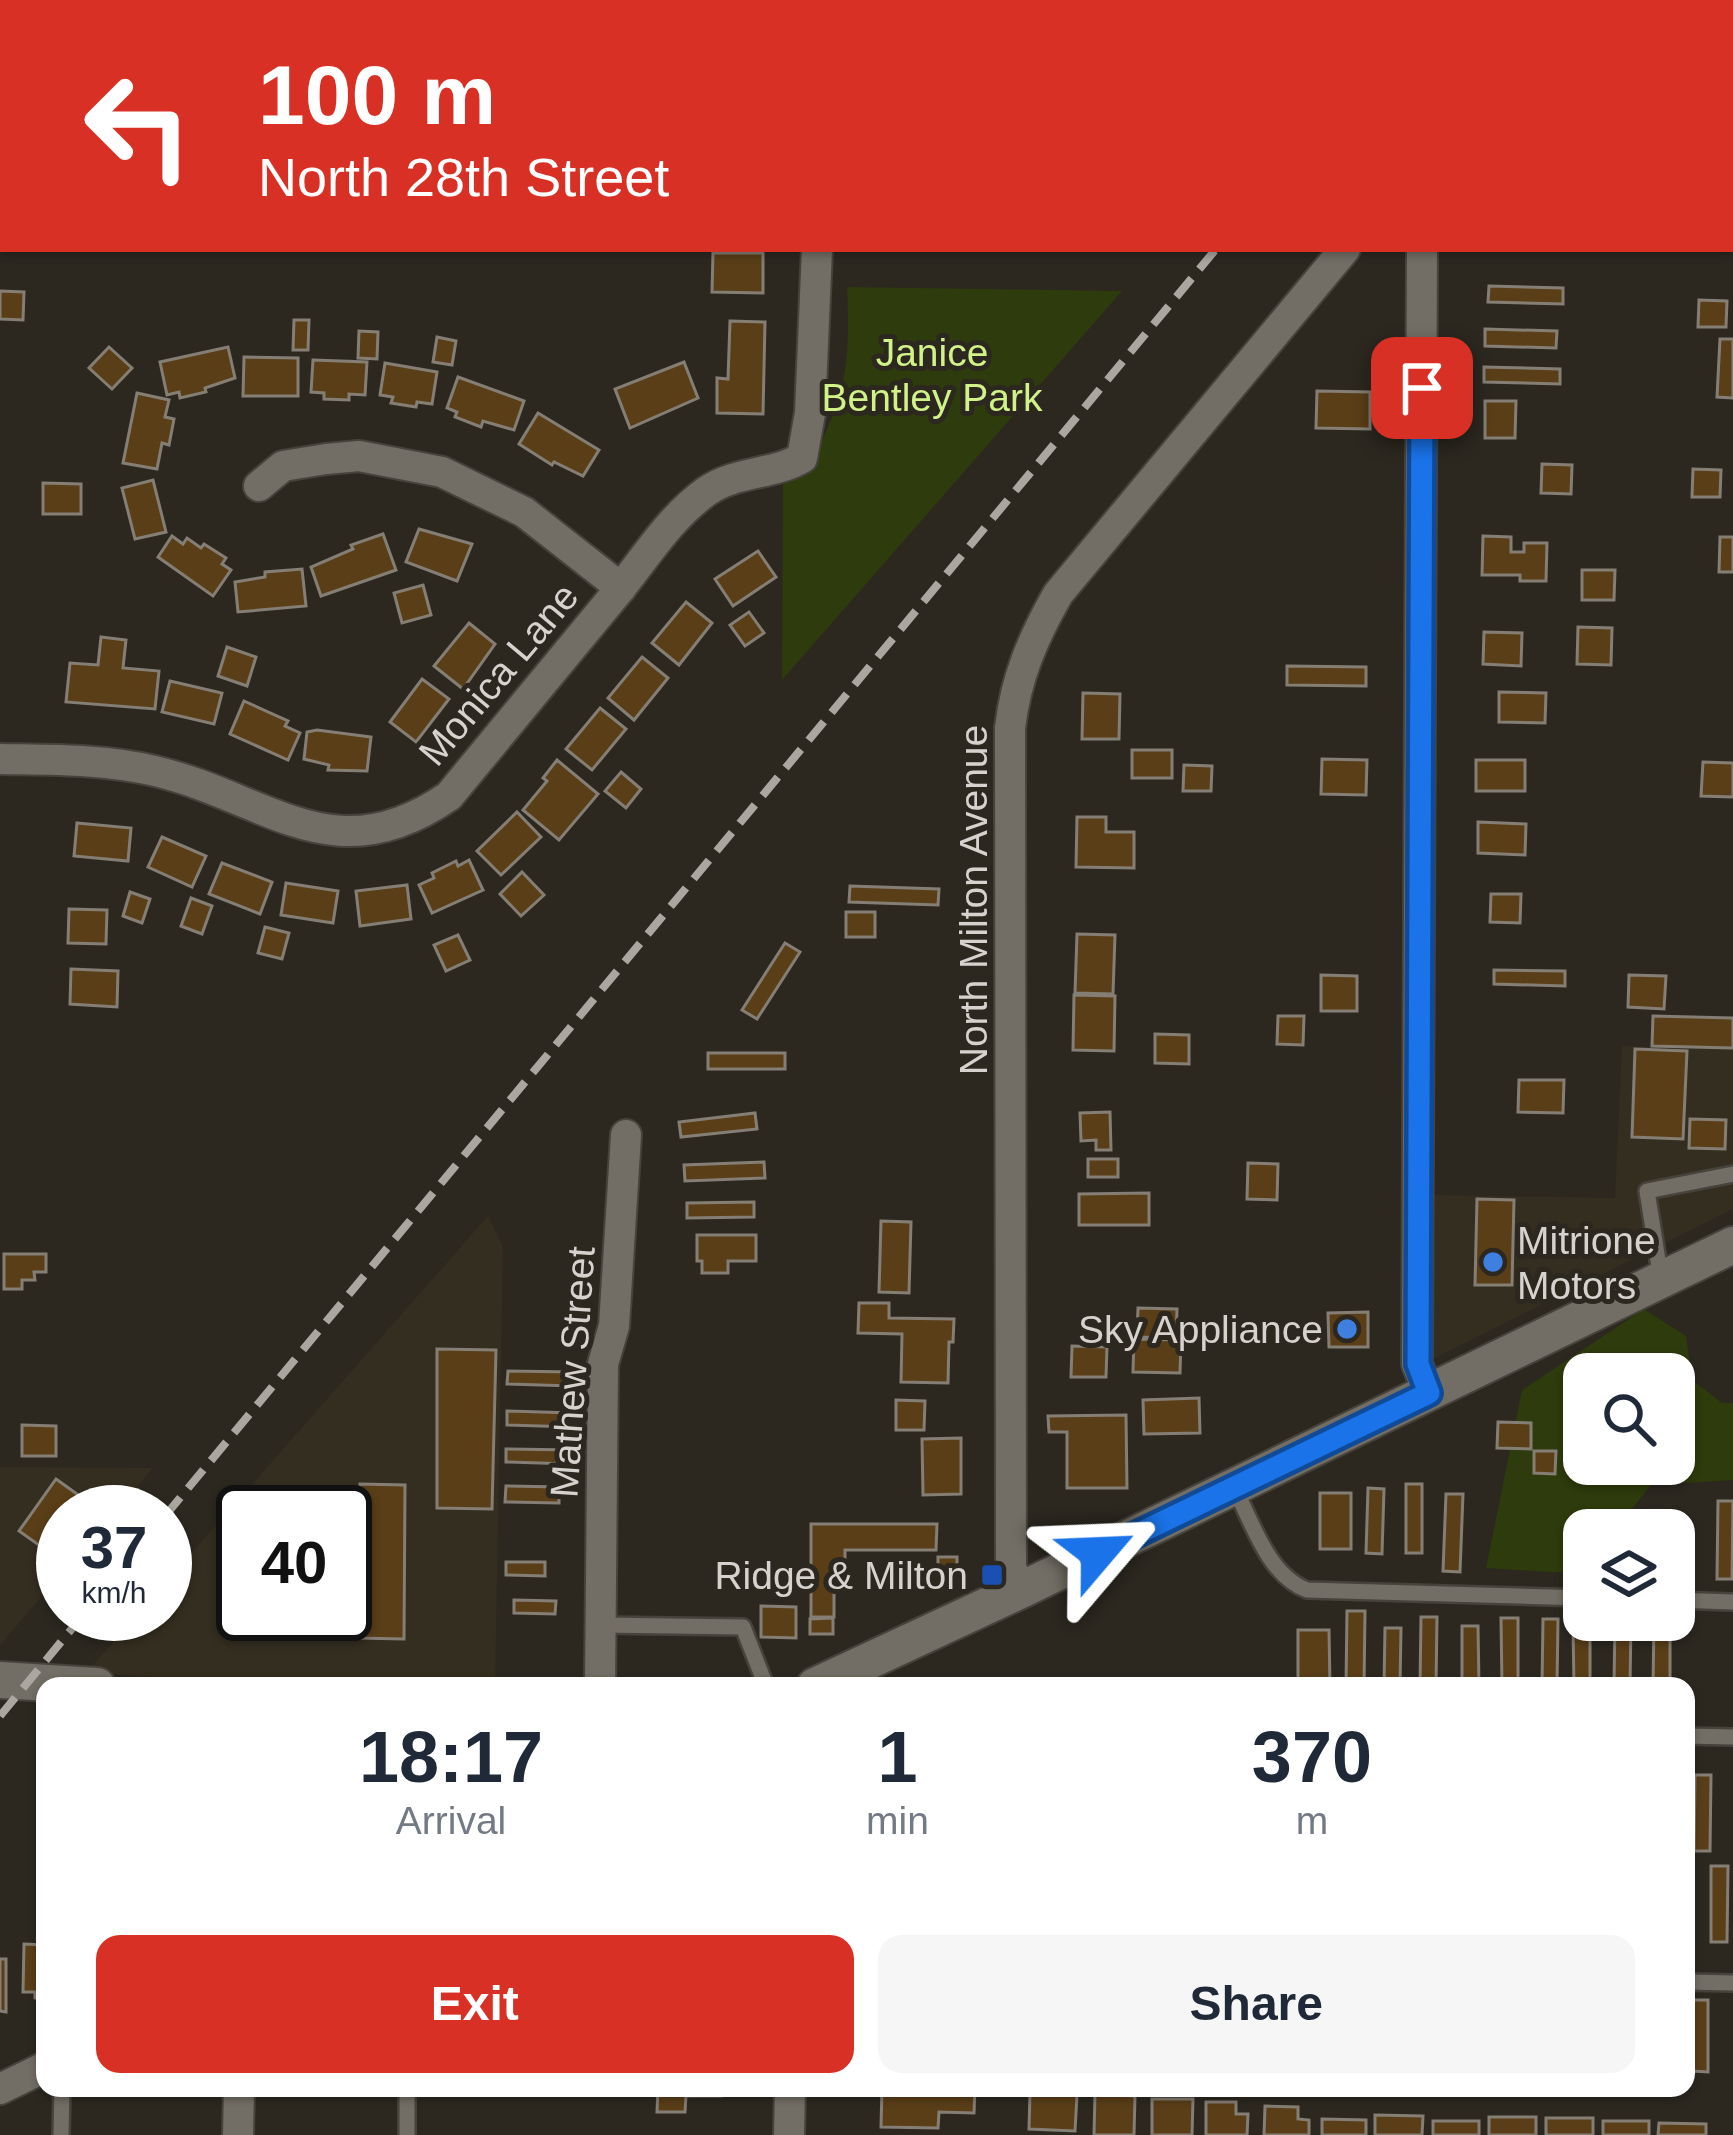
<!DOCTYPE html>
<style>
body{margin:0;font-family:Helvetica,sans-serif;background:#f6f6f7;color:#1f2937;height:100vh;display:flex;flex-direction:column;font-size:45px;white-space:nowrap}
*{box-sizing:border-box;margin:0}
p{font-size:39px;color:#747a83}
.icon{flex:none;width:66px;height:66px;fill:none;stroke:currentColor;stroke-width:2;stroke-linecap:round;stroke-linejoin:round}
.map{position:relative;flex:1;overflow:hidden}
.side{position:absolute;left:36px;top:1677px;width:1659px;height:420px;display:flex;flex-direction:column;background:#fff;border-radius:24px;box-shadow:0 3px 9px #0004}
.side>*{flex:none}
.top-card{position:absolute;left:0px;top:0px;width:1734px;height:252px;box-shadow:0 3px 9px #0004;background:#d93025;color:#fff;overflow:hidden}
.controls{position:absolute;left:1563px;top:1353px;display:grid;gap:24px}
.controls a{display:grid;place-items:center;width:132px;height:132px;border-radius:24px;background:#fff;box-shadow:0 3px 9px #0004;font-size:60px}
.speed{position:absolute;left:36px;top:1485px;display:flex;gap:24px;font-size:60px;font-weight:700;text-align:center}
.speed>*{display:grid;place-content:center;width:156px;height:156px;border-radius:50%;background:#fff;box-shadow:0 3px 9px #0004;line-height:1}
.speed small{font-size:30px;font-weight:400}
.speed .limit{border:6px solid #111;border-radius:18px;background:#fff;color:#111}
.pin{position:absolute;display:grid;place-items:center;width:102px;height:102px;color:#fff;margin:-51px;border-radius:24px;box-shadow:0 6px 18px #0006}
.me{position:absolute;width:132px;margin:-66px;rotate:64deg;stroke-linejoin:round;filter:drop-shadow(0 0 9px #0008)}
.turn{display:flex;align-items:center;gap:42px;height:252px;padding:0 60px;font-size:54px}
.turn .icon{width:156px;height:156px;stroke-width:2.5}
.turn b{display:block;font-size:84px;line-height:102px}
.eta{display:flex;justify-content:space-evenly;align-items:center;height:204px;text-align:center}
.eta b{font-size:72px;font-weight:700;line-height:84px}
.primary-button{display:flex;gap:24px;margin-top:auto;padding:24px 60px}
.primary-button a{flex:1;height:138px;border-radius:24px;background:#d93025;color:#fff;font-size:48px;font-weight:700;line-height:138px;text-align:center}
.primary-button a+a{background:#f6f6f7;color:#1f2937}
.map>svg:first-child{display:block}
.built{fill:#342e20;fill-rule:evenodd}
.green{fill:#2e3b0c;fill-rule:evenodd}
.building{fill:#593e18;stroke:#857e75;stroke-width:3}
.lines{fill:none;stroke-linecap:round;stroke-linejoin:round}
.lane-casing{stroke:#46433c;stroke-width:20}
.street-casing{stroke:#46433c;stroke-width:34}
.secondary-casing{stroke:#46433c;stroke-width:40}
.lane{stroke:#736e65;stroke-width:15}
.street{stroke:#736e65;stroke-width:30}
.secondary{stroke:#736e65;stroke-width:36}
.rail{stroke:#aaa7a1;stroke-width:8;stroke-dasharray:24 12;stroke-linecap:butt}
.route-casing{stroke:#114b97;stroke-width:30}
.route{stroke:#1a73e8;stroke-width:21}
.shop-dot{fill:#3f7fe0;stroke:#2c2820;stroke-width:4.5}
.transit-dot{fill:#1a4fb4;stroke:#2c2820;stroke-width:4.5}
.labels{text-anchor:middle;stroke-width:10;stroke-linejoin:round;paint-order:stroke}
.park-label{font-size:39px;fill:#d0f289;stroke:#2c2820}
.street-label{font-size:39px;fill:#d6d3ce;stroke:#2c2820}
.poi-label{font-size:39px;fill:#d6d3ce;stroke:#2c2820;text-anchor:end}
</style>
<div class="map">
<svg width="1733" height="2135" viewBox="0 0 1733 2135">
<rect width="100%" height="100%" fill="#2c2820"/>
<!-- built -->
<g class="built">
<polygon points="1622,1046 1733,1049 1733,1209 1429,1361 1432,1195 1615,1198"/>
<path d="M488,1216l15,31 -8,439h-200l-209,-13 52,-59h27v-31zM243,1512h102v102h-102z"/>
<polygon points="0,1467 153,1468 115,1512 63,1512 63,1572 0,1645"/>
</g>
<!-- green -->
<g class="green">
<path d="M847,287l275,4 -340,389 1,-196 21,-8c40,-75 47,-104 43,-189z"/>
<path d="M1644,1309l42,27 6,44 30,23h11v77l-82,5 -36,45h-31v44l-98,-6 36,-178zM1584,1374h90v90h-90z"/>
</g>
<!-- building -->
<g class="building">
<polygon points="713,253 763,253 763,293 712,292"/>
<polygon points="1489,286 1563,288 1563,304 1488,302"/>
<polygon points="0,291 24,292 23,320 0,319"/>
<polygon points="1699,300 1727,301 1726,327 1698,327"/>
<polygon points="294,320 309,320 308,350 293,350"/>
<polygon points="730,321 765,322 763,414 717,413 717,378 728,379"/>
<polygon points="1485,329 1557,331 1556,348 1485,346"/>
<polygon points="359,331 378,332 377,359 358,358"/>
<polygon points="437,337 456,341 452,365 433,362"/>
<polygon points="1720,339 1733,339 1733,398 1717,397"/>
<polygon points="109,347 132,368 112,389 89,368"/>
<polygon points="228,347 235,378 205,388 206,392 180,398 179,392 167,395 160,362"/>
<polygon points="244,357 298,358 298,396 243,396"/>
<polygon points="313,360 367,362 365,395 349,394 349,400 324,399 324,393 311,392"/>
<polygon points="684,362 698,398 630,428 615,389"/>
<polygon points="385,363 437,372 432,404 417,402 416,407 391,403 393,397 380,395"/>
<polygon points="1484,367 1560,369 1560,384 1484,382"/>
<polygon points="458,377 524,401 514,430 483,421 481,427 455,417 457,412 447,408"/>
<polygon points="1317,391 1370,392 1370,429 1316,428"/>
<polygon points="137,393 169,400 165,417 174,419 169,445 162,443 157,469 123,463"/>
<polygon points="1485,401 1516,401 1515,438 1485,438"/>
<polygon points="538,413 599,450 583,476 554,462 552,465 519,444"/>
<polygon points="1542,464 1572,465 1571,494 1541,493"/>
<polygon points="1693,469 1721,470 1720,497 1692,497"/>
<polygon points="153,480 166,532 135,539 122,488"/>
<polygon points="43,483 81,484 81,514 43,514"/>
<polygon points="419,529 472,544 457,581 406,562"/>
<polygon points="383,534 396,570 321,596 311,567 353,549 351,545"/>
<polygon points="172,536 183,544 187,538 201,548 204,544 226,558 222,564 231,570 213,596 158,557"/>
<polygon points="1483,536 1511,537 1511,552 1524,552 1524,543 1547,543 1546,581 1520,581 1520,575 1482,575"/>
<polygon points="1720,537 1733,537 1733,572 1719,572"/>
<polygon points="758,551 776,577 733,606 715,579"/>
<polygon points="302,569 306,606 238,612 235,582 265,577 265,572"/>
<polygon points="1582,570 1615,570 1614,600 1582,600"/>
<polygon points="423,585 431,615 402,623 394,593"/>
<polygon points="686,602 712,623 679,665 652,643"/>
<polygon points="749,612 764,633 745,646 730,625"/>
<polygon points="469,623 495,644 463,689 434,666"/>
<polygon points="1578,627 1612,628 1611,665 1577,664"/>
<polygon points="1484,632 1522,633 1521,666 1483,664"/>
<polygon points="101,637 126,640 123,668 159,671 155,709 66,702 70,663 98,665"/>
<polygon points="227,647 256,657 247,686 218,676"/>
<polygon points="642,657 668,678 634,720 608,698"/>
<polygon points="1287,666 1366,667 1366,686 1287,685"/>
<polygon points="422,679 449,699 416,742 390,722"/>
<polygon points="170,681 222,693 214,724 162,712"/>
<polygon points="1499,692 1546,693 1545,723 1499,722"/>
<polygon points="1083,693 1120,694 1119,739 1082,739"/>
<polygon points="244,701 288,721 285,726 300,733 288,760 230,734"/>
<polygon points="600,708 626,729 592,770 566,749"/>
<polygon points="317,730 371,737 367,771 328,770 329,765 304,759 307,732"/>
<rect x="1132" y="750" width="40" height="28"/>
<polygon points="1322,759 1367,760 1366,795 1321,794"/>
<polygon points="557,760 598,794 559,840 523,810 547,781 543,778"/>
<rect x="1476" y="760" width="49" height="31"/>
<polygon points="1703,762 1733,763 1733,797 1701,796"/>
<polygon points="1184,765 1212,766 1211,791 1183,791"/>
<polygon points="621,772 641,789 626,808 605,791"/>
<polygon points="517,812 541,837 501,875 477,851"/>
<polygon points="1077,817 1106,817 1106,832 1134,832 1134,868 1076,867"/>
<polygon points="1478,822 1526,824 1525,855 1478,853"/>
<polygon points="77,823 131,828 128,861 74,856"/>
<polygon points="162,837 206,856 192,887 148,867"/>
<polygon points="469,860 483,890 432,913 419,885 434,878 432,873 456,861 458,866"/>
<polygon points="222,863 272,882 260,914 209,894"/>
<polygon points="522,872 544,895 521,916 500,894"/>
<polygon points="286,883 338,891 333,923 281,915"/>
<polygon points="407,885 411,919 360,926 356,891"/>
<polygon points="850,886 939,889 938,905 849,902"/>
<polygon points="130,892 150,899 142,923 123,916"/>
<polygon points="1491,894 1521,894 1520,923 1490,922"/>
<polygon points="191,898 212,906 202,934 181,926"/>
<polygon points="69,909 107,910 106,944 68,943"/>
<rect x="846" y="912" width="29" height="25"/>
<polygon points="265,927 289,933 282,959 258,953"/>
<polygon points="1077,934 1115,935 1113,994 1075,993"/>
<polygon points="458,935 470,960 446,971 434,945"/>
<polygon points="785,943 800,952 757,1019 742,1010"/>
<polygon points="71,969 118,971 117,1007 70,1004"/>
<polygon points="1494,970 1565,971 1565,986 1494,984"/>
<polygon points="1321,975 1357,976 1357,1011 1321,1011"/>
<polygon points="1629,975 1666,976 1664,1009 1628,1007"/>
<polygon points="1074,995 1115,996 1114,1051 1073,1050"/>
<polygon points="1278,1016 1304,1016 1303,1045 1277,1044"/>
<polygon points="1653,1016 1733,1018 1733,1048 1652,1046"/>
<polygon points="1155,1034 1189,1035 1189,1064 1155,1063"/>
<polygon points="1635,1049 1687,1051 1683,1139 1632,1137"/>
<rect x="708" y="1053" width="77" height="16"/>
<polygon points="1519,1080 1564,1080 1563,1113 1518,1112"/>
<polygon points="1110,1112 1111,1150 1096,1150 1096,1140 1081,1141 1080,1113"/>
<polygon points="755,1113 757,1129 681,1137 679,1122"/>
<polygon points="1690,1119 1726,1120 1725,1149 1689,1148"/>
<rect x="1088" y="1159" width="30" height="18"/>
<polygon points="764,1162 765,1178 685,1181 684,1165"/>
<polygon points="1248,1163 1278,1164 1277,1200 1247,1199"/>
<polygon points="1149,1193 1149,1225 1079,1225 1079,1194"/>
<polygon points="1477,1199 1514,1200 1512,1285 1475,1285"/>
<polygon points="754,1202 754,1217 687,1218 687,1203"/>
<polygon points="881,1221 911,1222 909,1293 879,1292"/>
<polygon points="697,1235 756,1235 756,1261 728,1261 728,1273 702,1273 702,1261 697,1261"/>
<polygon points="4,1254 46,1254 46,1272 34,1272 35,1280 22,1280 22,1289 4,1289"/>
<polygon points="859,1303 889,1303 889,1318 954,1319 953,1342 949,1342 948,1383 901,1382 902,1334 858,1333"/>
<polygon points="1138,1308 1177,1309 1176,1338 1137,1337"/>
<polygon points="1368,1312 1368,1347 1329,1347 1328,1313"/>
<polygon points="1134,1339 1181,1340 1180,1373 1133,1372"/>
<polygon points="1072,1346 1107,1347 1106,1377 1071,1377"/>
<polygon points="437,1349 496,1350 492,1509 437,1508"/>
<polygon points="508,1371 573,1372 572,1386 507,1384"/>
<polygon points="1199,1398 1200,1433 1144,1434 1143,1400"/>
<polygon points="896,1400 925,1401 924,1430 896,1430"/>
<polygon points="507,1411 573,1413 572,1427 507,1425"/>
<polygon points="1126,1415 1127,1488 1067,1488 1067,1432 1049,1432 1048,1416"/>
<polygon points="1498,1422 1531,1423 1531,1449 1497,1448"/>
<polygon points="22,1425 56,1426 56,1456 22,1456"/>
<polygon points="961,1438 961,1494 923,1495 922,1439"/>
<polygon points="506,1449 572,1450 571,1464 506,1462"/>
<polygon points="1534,1451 1556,1451 1555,1474 1534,1473"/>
<polygon points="56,1479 91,1504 85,1512 63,1512 63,1542 53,1555 19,1531"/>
<polygon points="360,1484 405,1485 404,1639 357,1638 357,1614 345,1614 345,1559 359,1559"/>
<rect x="1406" y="1484" width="16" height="69"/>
<polygon points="506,1486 559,1487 559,1503 505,1502"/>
<polygon points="1368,1488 1384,1489 1382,1554 1366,1553"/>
<rect x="1320" y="1493" width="31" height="56"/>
<polygon points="1446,1494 1463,1494 1460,1572 1443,1571"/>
<polygon points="1718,1501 1733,1501 1732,1579 1717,1579"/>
<polygon points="811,1524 937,1524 936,1550 845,1550 845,1581 834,1581 834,1617 811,1617"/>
<rect x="938" y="1557" width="19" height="15"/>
<polygon points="506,1562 545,1562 545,1576 506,1575"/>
<polygon points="514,1600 556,1601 555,1614 514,1613"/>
<polygon points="761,1606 796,1607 796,1638 761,1637"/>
<polygon points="1347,1611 1365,1611 1364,1686 1346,1686"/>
<polygon points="1421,1617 1437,1617 1436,1686 1420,1686"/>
<polygon points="833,1618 833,1634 810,1634 810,1619"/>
<polygon points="1501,1618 1518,1618 1518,1686 1502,1686"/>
<polygon points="1543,1619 1558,1619 1557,1686 1542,1686"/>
<polygon points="1615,1620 1631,1621 1630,1686 1614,1686"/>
<polygon points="1654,1621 1670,1621 1670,1686 1653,1686"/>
<polygon points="1462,1626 1478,1626 1479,1686 1462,1686"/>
<polygon points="1385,1628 1401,1628 1400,1686 1384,1686"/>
<polygon points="1573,1628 1590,1628 1590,1686 1574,1686"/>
<polygon points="1298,1630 1329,1630 1330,1686 1298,1686"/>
<polygon points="1695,1775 1711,1775 1710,1851 1694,1851"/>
<polygon points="1686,1865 1690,1865 1689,1941 1686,1941"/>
<polygon points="1711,1866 1728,1866 1727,1942 1711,1942"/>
<polygon points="24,1944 45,1945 45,1999 35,1998 35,1992 23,1992"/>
<polygon points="0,1959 6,1959 6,2012 0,2011"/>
<polygon points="1692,2000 1708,2000 1708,2072 1692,2071"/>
<polygon points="658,2088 721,2088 721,2096 686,2096 685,2112 657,2112"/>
<polygon points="882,2088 975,2088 974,2113 939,2112 938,2128 881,2127"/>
<polygon points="1030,2093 1077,2095 1075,2131 1029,2129"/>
<polygon points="1095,2094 1135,2096 1134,2135 1094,2135"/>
<polygon points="1152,2099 1193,2099 1192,2135 1152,2135"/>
<polygon points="1206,2102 1236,2102 1236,2114 1248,2114 1247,2135 1206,2135"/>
<polygon points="1265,2106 1298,2107 1298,2119 1309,2120 1309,2135 1264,2135"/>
<polygon points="1375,2115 1423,2116 1422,2135 1375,2135"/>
<rect x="1489" y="2117" width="47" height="18"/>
<rect x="1546" y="2118" width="47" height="17"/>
<polygon points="1322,2119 1366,2120 1366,2135 1322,2135"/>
<rect x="1433" y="2121" width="46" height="14"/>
<rect x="1603" y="2121" width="46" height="14"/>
<polygon points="1659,2123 1706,2124 1706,2135 1658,2135"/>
</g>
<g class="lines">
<defs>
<g id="lane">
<polyline points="1661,1279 1647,1191 1733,1174"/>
<path d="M1235,1489c18,35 33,86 72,101l277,8"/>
<polyline points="1674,1600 1733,1602"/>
<polyline points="601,1625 743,1627 766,1686"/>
<polyline points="1686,1736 1733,1737"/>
<polyline points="1686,1982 1733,1983"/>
<polyline points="61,2135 62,2088"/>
<polyline points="407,2135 407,2088"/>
</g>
<g id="street">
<polyline points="461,0 563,3"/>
<polyline points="833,3 833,0"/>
<polyline points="914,3 931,0"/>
<polyline points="1544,3 1547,0"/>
<polyline points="1422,249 1417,1364 1429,1393"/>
<polyline points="259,486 283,466 326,459 359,456 442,472 524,512 621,588"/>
<path d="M0,759c52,1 104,0 155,12 113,27 179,105 294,25 56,-67 111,-134 166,-201 30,-36 53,-76 92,-104 29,-20 66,-16 95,-33l8,-45 7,-164"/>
<path d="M1021,1590l-10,-22 -1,-840c6,-51 23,-90 48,-134l287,-345"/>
<polyline points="600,1686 603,1364 614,1326 626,1135"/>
<polyline points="0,2089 45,2067"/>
<polyline points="238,2135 239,2088"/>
<polyline points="789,2135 790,2088"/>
</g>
<g id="secondary">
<polyline points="0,1680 97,1686"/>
<polyline points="815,1686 1021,1590 1733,1245"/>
</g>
</defs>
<!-- lane casing -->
<use href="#lane" class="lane-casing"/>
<!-- street casing -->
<use href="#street" class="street-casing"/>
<!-- secondary casing -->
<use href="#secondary" class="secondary-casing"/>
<!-- lane -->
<use href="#lane" class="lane"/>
<!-- street -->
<use href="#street" class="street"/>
<!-- secondary -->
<use href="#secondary" class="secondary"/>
<!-- rail -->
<g class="rail">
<polyline points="1420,3 1423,0"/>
<polyline points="165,1516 1216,249"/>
<polyline points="0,1716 84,1614"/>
</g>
</g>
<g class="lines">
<defs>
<polyline id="route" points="1098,1553 1429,1393 1418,1364 1422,388"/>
</defs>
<!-- route casing -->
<use href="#route" class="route-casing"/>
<!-- route -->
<use href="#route" class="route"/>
</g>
<!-- markers -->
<g class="shop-dot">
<circle cx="1493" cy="1262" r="12"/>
<circle cx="1347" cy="1329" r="12"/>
</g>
<rect class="transit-dot" x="980" y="1563" width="24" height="24" rx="6"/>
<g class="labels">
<!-- park labels -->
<g class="park-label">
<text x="932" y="366">Janice<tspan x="932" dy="45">Bentley Park</tspan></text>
</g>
<!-- street labels -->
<g class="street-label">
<text transform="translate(498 674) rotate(-50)" y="14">Monica Lane</text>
<text transform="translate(973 900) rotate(-90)" y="14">North Milton Avenue</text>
<text transform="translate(572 1372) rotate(-86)" y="14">Mathew Street</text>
</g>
<!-- poi labels -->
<g class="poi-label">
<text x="1517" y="1254" text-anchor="start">Mitrione<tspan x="1517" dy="45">Motors</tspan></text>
<text x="1323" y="1343">Sky Appliance</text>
<text x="968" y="1589">Ridge &amp; Milton</text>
</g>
</g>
</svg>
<div class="controls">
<a><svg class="icon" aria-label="search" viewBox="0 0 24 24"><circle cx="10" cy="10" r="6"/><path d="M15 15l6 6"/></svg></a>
<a><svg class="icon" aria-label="layers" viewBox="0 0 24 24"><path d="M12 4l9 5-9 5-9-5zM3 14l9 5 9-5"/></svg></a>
</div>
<div class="speed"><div>37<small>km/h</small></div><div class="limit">40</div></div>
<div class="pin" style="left:1422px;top:388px;background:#d93025"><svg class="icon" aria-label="arrive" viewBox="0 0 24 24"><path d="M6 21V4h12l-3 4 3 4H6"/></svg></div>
<svg class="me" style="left:1098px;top:1553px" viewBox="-20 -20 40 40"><path d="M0-17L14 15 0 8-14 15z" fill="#1a73e8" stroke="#fff" stroke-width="4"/></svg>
<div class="top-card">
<div class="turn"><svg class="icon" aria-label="left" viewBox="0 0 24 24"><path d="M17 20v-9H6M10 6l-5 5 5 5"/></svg><div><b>100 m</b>North 28th Street</div></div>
</div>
<section class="side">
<div class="eta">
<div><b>18:17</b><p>Arrival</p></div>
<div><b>1</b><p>min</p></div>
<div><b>370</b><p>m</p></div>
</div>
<div class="primary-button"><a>Exit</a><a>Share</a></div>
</section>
</div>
